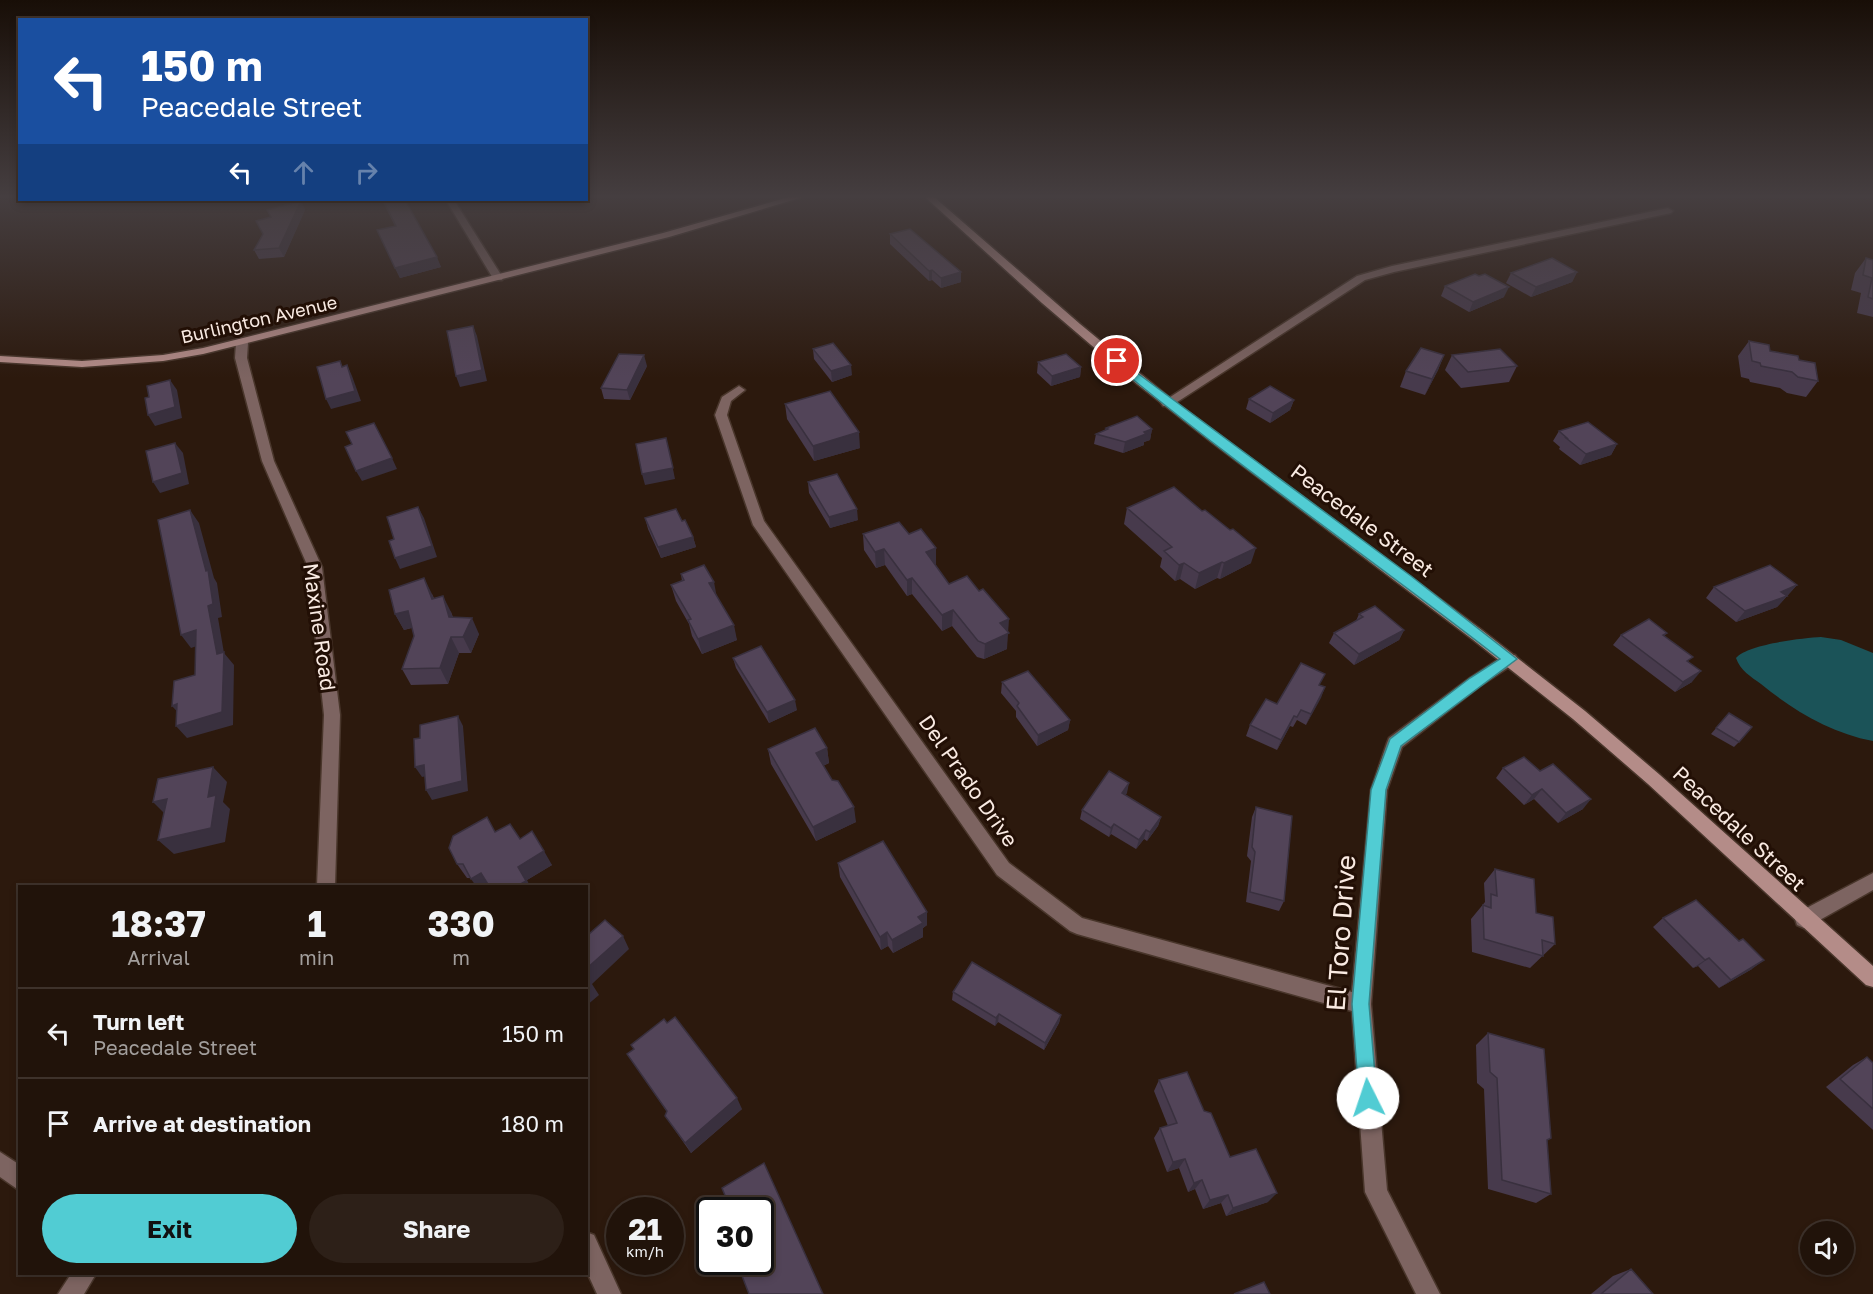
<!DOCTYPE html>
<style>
body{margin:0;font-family:"Golos Text",sans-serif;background:#2d2018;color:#f1f3f6;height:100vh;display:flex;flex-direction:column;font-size:22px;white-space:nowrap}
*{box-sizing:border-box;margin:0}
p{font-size:20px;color:#a29e9c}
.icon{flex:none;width:33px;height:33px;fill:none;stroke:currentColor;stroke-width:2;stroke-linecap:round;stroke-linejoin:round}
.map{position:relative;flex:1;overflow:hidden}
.details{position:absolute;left:18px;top:885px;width:570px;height:390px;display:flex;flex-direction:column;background:#21130a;border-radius:0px;box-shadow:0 3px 9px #0003,0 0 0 2px #3e322b}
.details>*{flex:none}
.top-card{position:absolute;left:18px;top:18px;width:570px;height:183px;border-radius:0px;box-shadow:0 3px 9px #0003,0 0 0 2px #3e322b;background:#1a4fa0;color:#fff;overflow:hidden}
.fabs{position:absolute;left:1800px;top:1221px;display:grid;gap:12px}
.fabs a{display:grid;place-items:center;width:54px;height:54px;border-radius:50%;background:#21130a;box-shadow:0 3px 9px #0003,0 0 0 2px #3e322b;font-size:30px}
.speed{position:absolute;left:606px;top:1197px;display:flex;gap:12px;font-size:30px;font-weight:700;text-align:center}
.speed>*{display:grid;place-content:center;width:78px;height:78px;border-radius:50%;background:#21130a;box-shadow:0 3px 9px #0003,0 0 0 2px #3e322b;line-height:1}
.speed small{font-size:15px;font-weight:400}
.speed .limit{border:3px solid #111;border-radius:9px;background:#fff;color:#111}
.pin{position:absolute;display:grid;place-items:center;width:51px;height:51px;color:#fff;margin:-26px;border:3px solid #fff;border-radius:50%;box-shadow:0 2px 6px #0007}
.me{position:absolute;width:66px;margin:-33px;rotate:356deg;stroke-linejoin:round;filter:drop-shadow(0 0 4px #0008)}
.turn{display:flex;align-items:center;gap:21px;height:126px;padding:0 24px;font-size:27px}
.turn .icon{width:78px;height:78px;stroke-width:2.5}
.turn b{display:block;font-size:42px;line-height:51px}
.lanes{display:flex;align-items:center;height:57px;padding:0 24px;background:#0003;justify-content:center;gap:30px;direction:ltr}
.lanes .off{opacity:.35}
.eta{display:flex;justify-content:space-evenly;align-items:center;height:102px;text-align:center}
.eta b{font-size:36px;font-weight:700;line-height:42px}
.cta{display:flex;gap:12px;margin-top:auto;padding:12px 24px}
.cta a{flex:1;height:69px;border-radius:36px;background:#51ccd3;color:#111;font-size:24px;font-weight:700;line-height:69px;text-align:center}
.cta a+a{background:#2d2018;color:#f1f3f6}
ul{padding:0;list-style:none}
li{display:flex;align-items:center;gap:18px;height:90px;padding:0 24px;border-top:2px solid #3e322b}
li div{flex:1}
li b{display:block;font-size:22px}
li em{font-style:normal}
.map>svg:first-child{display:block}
.water{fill:#1b5358}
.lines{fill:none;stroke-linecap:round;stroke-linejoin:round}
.minor-casing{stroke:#49362b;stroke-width:3}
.secondary-casing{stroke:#49362b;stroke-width:3}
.minor{fill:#7d6461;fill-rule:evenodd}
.secondary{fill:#b48c88;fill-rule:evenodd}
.wall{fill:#473a4c}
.shaded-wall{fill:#39303e}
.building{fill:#524458;stroke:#39303e;stroke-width:1.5}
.route{fill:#51ccd3;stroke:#358589;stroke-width:1.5}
.labels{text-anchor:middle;stroke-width:6;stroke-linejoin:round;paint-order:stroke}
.far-street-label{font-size:18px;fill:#f9eae2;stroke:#220f05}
.street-label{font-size:21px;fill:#f9eae2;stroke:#220f05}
.near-street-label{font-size:26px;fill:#f9eae2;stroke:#220f05}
</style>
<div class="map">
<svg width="1873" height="1294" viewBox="0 0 1873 1294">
<rect width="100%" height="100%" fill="#2c190d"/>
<!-- water -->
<path class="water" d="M1821,637l20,3 32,13v88c-42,-8 -79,-30 -112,-57 -10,-7 -21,-14 -25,-26 12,-14 67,-20 85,-21z"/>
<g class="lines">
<defs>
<g id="minor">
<polygon points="446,200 454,200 503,278 502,280 494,280"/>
<polygon points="1668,208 1673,211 1671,213 1394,272 1365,280 1171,406 1163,406 1161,403 1357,276 1392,266"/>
<polygon points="242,340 248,343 247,358 274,461 322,567 340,715 335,886 317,886 324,715 308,567 262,461 235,358 236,343"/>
<polygon points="739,386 745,390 731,401 727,415 764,521 1009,863 1082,918 1352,992 1371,790 1387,743 1389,738 1470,678 1505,655 1515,655 1518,659 1515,663 1480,686 1402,747 1387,790 1371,1004 1387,1190 1440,1294 1416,1294 1365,1192 1352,1011 1077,934 1070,931 997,875 753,525 715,415 722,397"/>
<polygon points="1873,873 1873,890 1811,925 1804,928 1797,925 1795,919 1797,913"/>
<polygon points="0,1152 20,1165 20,1191 0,1177"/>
<polygon points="586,1232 594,1235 621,1294 597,1294 586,1270"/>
<polygon points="71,1274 96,1274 84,1294 58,1294"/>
</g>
<g id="secondary">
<polygon points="789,197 803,197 669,237 203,354 163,361 82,367 0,362 0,356 82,361 163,355 203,348 663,233"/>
<polygon points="925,197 934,197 1080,324 1171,399 1483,631 1585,711 1660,775 1873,966 1873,987 1866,985 1648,784 1573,719 1472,639 1214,444 1132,380 1042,303"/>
</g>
</defs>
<!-- minor casing -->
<use href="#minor" class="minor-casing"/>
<!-- secondary casing -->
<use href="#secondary" class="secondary-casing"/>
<!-- minor -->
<use href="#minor" class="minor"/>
<!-- secondary -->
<use href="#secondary" class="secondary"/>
</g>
<!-- wall -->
<g class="wall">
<polygon points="376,200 405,200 441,267 400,278 377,230 395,226 383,202 378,203"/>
<polygon points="301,201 305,210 284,257 259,259 254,250 263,234 256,221 271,217"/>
<polygon points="890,234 961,282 941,288 932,280 929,281 890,244"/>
<polygon points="1866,258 1873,260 1873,317 1857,313 1861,293 1851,290 1855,273"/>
<polygon points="1577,272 1572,282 1531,297 1506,283 1511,273"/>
<polygon points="1479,276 1504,297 1469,312 1441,296 1445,286"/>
<polygon points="1749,341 1770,351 1799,360 1818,381 1806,397 1787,393 1780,388 1750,382 1749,379 1741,377 1738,356"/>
<polygon points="813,349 852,375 832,382 814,359"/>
<polygon points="1444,355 1438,370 1425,395 1400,387 1406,371"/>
<polygon points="1452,355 1517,366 1509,382 1461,388 1445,370"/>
<polygon points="1038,362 1081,367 1080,377 1051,386 1037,373"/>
<polygon points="647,366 630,400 604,399 601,388"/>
<polygon points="1249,399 1294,400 1290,410 1270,423 1246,409"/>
<polygon points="785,404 860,448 814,461 787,419"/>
<polygon points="1106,428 1152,429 1150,440 1144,442 1144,445 1123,453 1094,444 1096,434 1105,430"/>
<polygon points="1559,431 1617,444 1611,455 1580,465 1559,449 1560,447 1553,441"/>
<polygon points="808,482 858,520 830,528 809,493"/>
<polygon points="1127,508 1251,563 1220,579 1217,578 1195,589 1180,579 1175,581 1160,567 1162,558 1124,524"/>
<polygon points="645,518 682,521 693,537 696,547 661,558 648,529"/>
<polygon points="863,534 909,534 936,564 935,564 949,584 1007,649 984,659 977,657 952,626 942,631 912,594 907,596 885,565 876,568 864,550"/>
<polygon points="681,574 717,596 737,640 702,654 692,636 689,624 676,601 671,585 682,581"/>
<polygon points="1797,585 1777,607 1736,622 1706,598 1714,587"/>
<polygon points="432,594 434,598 451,612 453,617 479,634 471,653 459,653 448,684 411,685 402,669 414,636 412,628 404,630 395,614"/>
<polygon points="1359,614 1404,630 1399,640 1354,665 1329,643 1334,633 1356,621"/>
<polygon points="1667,633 1664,636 1689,662 1692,682 1675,692 1613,645 1621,635"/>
<polygon points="733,658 797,710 769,723 736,668"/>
<polygon points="1002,682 1070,720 1068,730 1037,746 1016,717 1016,711 1001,693"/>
<polygon points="1320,685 1325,687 1306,725 1297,720 1293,727 1290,726 1277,750 1246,736 1250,725 1277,704"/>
<polygon points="1729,713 1739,742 1734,747 1711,734"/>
<polygon points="827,748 829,763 823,766 856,822 816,841 771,764 768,749"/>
<polygon points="1503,768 1540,771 1583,809 1558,823 1534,799 1524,805 1496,778"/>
<polygon points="1127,793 1125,795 1161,817 1158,826 1147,841 1144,839 1136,849 1111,834 1109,837 1080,819 1082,810"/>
<polygon points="1256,807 1284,901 1279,911 1246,902 1251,861 1247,856 1252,817"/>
<polygon points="496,832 520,839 552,865 527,880 467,878 457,864"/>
<polygon points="838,863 927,925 923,928 923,937 893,953 888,946 881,950 840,877"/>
<polygon points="1495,869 1536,913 1555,944 1530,968 1472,952 1471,919 1485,902 1484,883"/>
<polygon points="1663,918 1752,969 1719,988 1698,966 1693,968 1653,927"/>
<polygon points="953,992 1061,1015 1059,1023 1044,1050 998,1022 995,1026 952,1000"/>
<polygon points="1488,1033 1547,1141 1551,1194 1536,1203 1488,1189 1484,1089 1477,1083 1476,1045"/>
<polygon points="627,1054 742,1109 691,1153 665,1116 667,1112"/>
<polygon points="1867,1057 1873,1063 1873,1130 1826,1087 1853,1065"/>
<polygon points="1159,1080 1230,1157 1268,1202 1226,1216 1221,1203 1203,1209 1195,1189 1188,1192 1179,1168 1167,1172 1154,1138 1160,1128 1168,1126 1154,1091"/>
<polygon points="1631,1269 1653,1294 1591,1294 1613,1276"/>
</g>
<!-- shaded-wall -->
<g class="shaded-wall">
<polygon points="377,200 382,200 383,202 378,203"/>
<polygon points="301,201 305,210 284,257 279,248"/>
<polygon points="437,257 441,267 400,278 395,268"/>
<polygon points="932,270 932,280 929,281 929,271"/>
<polygon points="961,272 961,282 941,288 941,278"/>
<polygon points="1577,272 1572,282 1531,297 1536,287"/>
<polygon points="1509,287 1504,297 1469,312 1473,302"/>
<polygon points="473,326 477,336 487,381 460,387 456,376"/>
<polygon points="644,355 647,366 630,400 627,390"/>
<polygon points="1444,355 1438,370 1425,395 1432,379"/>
<polygon points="347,365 352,376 361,401 331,409 326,399"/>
<polygon points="851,365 852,375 832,382 831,371"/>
<polygon points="1081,367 1080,377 1051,386 1052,376"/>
<polygon points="170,380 177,390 182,418 155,426 148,415"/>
<polygon points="1294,400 1290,410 1270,423 1273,413"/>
<polygon points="1152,429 1150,440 1144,442 1144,445 1123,453 1125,442 1144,432"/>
<polygon points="859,432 860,448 814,461 813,446"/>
<polygon points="175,443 183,453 189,484 160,493 153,482"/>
<polygon points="1617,444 1611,455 1580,465 1586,454"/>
<polygon points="669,449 675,479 645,485 642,474"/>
<polygon points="392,458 397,469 362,481 356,471"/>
<polygon points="418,507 424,518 437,557 400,569 395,558"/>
<polygon points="857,509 858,520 830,528 829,517"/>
<polygon points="190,510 199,523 214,578 217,583 222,617 218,618 224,653 234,665 233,725 187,738 176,726 217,654 208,606 206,571"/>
<polygon points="693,537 696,547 661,558 658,547"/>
<polygon points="936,548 936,564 926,568 926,552"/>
<polygon points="1256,548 1251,563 1220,579 1224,563"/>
<polygon points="884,549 885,565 876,568 875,552"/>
<polygon points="1222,562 1217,578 1195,589 1199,573"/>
<polygon points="1184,563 1180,579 1175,581 1179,565"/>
<polygon points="424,578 432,594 440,615 432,599"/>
<polygon points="912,578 912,594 907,596 907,580"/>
<polygon points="714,582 717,598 709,583"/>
<polygon points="1797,585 1777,607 1736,622 1745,611 1781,592"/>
<polygon points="443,596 451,612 457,633 449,617"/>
<polygon points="953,610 952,626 942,631 942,615"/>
<polygon points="408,611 417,626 404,630 395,614"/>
<polygon points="472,618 479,634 471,653 463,637"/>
<polygon points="1009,619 1007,649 984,659 985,644 1000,623"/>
<polygon points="734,625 737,640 702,654 698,639"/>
<polygon points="196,630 206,643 191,648 181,635"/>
<polygon points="1404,630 1399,640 1354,665 1359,654"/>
<polygon points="451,637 459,653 448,684 440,668"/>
<polygon points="1701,671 1692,682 1675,692 1683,682"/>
<polygon points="1325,687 1321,698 1306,725 1311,714"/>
<polygon points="795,700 797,710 769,723 767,712"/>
<polygon points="177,704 183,718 172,706"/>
<polygon points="458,716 463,726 468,791 432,800 426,790"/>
<polygon points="1294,716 1290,726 1277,750 1281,740"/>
<polygon points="1070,720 1068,730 1037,746 1038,735"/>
<polygon points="827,748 829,763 818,768 816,753"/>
<polygon points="424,765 431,775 422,777 415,767"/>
<polygon points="213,767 227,782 223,802 230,809 225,842 174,854 158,840 208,797"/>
<polygon points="1129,783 1127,793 1119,803 1122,793"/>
<polygon points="1542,789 1534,799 1524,805 1532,795"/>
<polygon points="167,799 168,817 153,802"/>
<polygon points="1591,799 1583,809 1558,823 1566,813"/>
<polygon points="854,807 856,822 816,841 813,827"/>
<polygon points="1161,817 1158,826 1147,841 1150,832"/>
<polygon points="1114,824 1111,834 1109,837 1111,828"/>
<polygon points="1146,830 1144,839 1136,849 1139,840"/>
<polygon points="544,851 552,865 527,880 530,886 517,886 518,867"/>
<polygon points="481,873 490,886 476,886 471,879"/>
<polygon points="927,912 927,925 923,928 923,937 893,953 892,940 918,917"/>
<polygon points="887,932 888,946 881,950 880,937"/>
<polygon points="623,936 629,949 592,984 599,995 586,1006 586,969"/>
<polygon points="1709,958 1698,966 1693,968 1705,960"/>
<polygon points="1764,960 1752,969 1719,988 1731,980"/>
<polygon points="999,1014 998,1022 995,1026 996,1018"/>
<polygon points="1061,1015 1059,1023 1044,1050 1045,1043"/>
<polygon points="737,1098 742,1109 691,1153 685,1143"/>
<polygon points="1185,1159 1179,1168 1167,1172 1173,1162"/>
<polygon points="1202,1180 1195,1189 1188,1192 1194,1183"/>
<polygon points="1277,1193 1268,1202 1226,1216 1233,1208"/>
<polygon points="1228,1195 1221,1203 1203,1209 1210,1200"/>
</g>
<!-- building -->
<g class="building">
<polygon points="383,200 405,200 437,257 395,268 377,230 396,226"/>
<polygon points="301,201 279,248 254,250 263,234 256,221 271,217 267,210"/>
<polygon points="910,229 961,272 941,278 932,270 929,271 890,234"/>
<polygon points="1552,258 1577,272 1536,287 1511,273"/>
<polygon points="1866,258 1873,260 1873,299 1868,297 1872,278 1863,275"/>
<polygon points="1475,274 1479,276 1485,274 1509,287 1473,302 1445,286"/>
<polygon points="473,326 482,370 456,376 447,331"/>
<polygon points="1749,341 1769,345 1770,351 1798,356 1799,360 1815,363 1818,381 1798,377 1792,372 1761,366 1760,363 1752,361"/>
<polygon points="833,343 851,365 831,371 813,349"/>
<polygon points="1421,348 1444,355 1432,379 1406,371"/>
<polygon points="1500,349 1517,366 1468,372 1452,355"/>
<polygon points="619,354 644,355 627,390 601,388"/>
<polygon points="1066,354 1081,367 1052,376 1038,362"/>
<polygon points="340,361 342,367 347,365 355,391 326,399 317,367"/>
<polygon points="170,380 175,407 148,415 145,398 149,397 147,386"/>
<polygon points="1270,386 1294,400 1273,413 1249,399"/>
<polygon points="830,391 859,432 813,446 785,404"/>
<polygon points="1137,416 1152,429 1144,432 1146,434 1125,442 1096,434 1108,429 1106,428"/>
<polygon points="1588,422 1617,444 1586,454 1566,438 1567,438 1559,431"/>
<polygon points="374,423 392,458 356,471 345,447 352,444 346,432"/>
<polygon points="666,438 673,468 642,474 636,444"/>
<polygon points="175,443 182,473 153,482 146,451"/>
<polygon points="837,474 857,509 829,517 808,482"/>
<polygon points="1174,487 1202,511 1205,510 1230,530 1233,529 1256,548 1224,563 1222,562 1199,573 1184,563 1179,565 1164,551 1172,547 1127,508"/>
<polygon points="418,507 432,546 395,558 389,541 394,539 387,517"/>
<polygon points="676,509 682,521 685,520 693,537 658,547 645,518"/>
<polygon points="190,510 206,571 208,570 213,604 208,606 217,654 224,652 222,712 176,726 177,704 172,706 174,681 195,675 196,630 181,635 158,520"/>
<polygon points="899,522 909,534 921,529 936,548 926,552 949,584 967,576 979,591 983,589 1009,619 1000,623 1009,633 985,644 978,641 953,610 942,615 912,578 907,580 884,549 875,552 863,534"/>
<polygon points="704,565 714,582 709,583 734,625 698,639 688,620 691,619 671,585 684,580 681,574"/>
<polygon points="1770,565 1797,585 1781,592 1787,596 1745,611 1714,587"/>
<polygon points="424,578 432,599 443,596 449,617 472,618 463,637 451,637 440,668 402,669 414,636 408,611 395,614 389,590"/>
<polygon points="1375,606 1404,630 1359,654 1334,633 1363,617 1359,614"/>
<polygon points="1649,619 1667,633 1663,635 1693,657 1687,661 1701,671 1683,682 1621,635"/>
<polygon points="761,646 795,700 767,712 733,658"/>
<polygon points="1301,663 1325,674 1319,685 1325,687 1311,714 1301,710 1297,717 1294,716 1281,740 1250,725 1266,699 1277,704"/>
<polygon points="1028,671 1070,720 1038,735 1017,706 1019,703 1002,682"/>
<polygon points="1729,713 1752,727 1739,742 1716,728"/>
<polygon points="458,716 462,781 426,790 424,765 415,767 414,739 420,738 420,725"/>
<polygon points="815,728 827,748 816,753 832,780 838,781 854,807 813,827 768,749"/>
<polygon points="1524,757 1540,771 1553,764 1591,799 1566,813 1542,789 1532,795 1503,768"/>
<polygon points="213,767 208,797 216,795 211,828 158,840 167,799 153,802 158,779"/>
<polygon points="1109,771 1129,783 1122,793 1161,817 1150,832 1146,830 1139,840 1114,824 1111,828 1082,810"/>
<polygon points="1256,807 1292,816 1284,901 1250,892 1255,852 1252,847"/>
<polygon points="487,817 495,832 510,824 520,839 532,831 544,851 518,867 526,881 517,886 489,886 481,873 471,879 463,864 457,864 449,848 453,836"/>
<polygon points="883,841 927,912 918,917 923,923 892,940 887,932 880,937 838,863"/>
<polygon points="1495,869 1534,879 1536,913 1553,917 1555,944 1542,940 1543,956 1484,939 1483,905 1491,908 1491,894 1497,896"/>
<polygon points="1696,900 1739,941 1743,939 1764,960 1731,980 1709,958 1705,960 1663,918"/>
<polygon points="605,920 623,936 586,969 586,932 589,934"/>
<polygon points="972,962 1061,1015 1045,1043 999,1014 996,1018 953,992"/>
<polygon points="586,977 591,982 586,986"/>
<polygon points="675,1017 737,1098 685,1143 665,1116 667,1111 627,1054 634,1049 631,1045 664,1019 667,1023"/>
<polygon points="1488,1033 1544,1049 1551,1138 1547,1140 1551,1194 1502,1180 1497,1078 1490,1072"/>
<polygon points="1867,1057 1873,1063 1873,1109 1840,1079"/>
<polygon points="1187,1072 1204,1111 1211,1113 1230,1157 1256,1149 1277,1193 1233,1208 1228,1195 1210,1200 1202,1180 1194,1183 1185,1159 1173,1162 1160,1128 1177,1123 1159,1080"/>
<polygon points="764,1163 823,1294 749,1294 739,1268 745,1264 744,1262 760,1262 760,1210 731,1210 722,1188"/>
<polygon points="1631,1269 1653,1294 1601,1294"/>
<polygon points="1264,1282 1270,1294 1234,1294"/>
</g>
<!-- sky -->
<linearGradient id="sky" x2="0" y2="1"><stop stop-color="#180e07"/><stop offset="0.52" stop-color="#453e40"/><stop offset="1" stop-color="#453e40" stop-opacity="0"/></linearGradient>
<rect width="1873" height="378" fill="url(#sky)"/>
<!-- route -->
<path class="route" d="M1117,358l294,218 106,83 -116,87 -15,44 -17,214 8,94 -2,7 -7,2 -7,-2 -2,-7 -7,-94 19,-214 19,-51 80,-61 30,-19c-128,-100 -262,-192 -387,-296l-1,-2z"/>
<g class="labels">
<!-- far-street labels -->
<g class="far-street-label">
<text transform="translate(259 320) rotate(-13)" y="6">Burlington Avenue</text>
</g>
<!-- street labels -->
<g class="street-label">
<text transform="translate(1362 521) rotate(37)" y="7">Peacedale Street</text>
<text transform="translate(319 627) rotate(82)" y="7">Maxine Road</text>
<text transform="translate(968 781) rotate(55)" y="7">Del Prado Drive</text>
<text transform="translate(1739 829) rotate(43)" y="7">Peacedale Street</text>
</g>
<!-- near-street labels -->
<g class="near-street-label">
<text transform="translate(1341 933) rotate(-86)" y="9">El Toro Drive</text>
</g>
</g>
</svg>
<div class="fabs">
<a><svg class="icon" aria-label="sound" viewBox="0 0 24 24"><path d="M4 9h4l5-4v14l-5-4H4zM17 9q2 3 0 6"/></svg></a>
</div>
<div class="speed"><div>21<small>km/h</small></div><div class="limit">30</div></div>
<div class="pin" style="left:1117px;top:361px;background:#d93025"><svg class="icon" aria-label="arrive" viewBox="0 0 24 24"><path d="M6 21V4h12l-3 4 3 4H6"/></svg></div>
<svg class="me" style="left:1368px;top:1098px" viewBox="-20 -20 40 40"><circle r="19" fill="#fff"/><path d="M0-13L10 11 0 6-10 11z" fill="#51ccd3"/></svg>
<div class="top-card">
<div class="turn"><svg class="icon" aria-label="left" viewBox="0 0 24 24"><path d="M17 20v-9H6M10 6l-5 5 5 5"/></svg><div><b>150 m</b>Peacedale Street</div></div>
<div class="lanes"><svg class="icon" aria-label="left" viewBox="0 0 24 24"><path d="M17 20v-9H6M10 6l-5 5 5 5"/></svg><svg class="icon off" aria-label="ahead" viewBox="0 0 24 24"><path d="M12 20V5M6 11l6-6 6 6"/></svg><svg class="icon off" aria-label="right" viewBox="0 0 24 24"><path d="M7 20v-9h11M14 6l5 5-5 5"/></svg></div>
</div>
<section class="details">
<div class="eta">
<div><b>18:37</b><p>Arrival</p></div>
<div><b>1</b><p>min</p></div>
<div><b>330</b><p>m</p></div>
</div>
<ul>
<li><svg class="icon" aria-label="left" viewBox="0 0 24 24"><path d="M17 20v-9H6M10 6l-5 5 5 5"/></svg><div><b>Turn left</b><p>Peacedale Street</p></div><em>150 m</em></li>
<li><svg class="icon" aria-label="arrive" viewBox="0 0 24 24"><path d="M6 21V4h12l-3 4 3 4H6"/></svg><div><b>Arrive at destination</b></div><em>180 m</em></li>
</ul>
<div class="cta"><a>Exit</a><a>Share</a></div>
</section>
</div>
